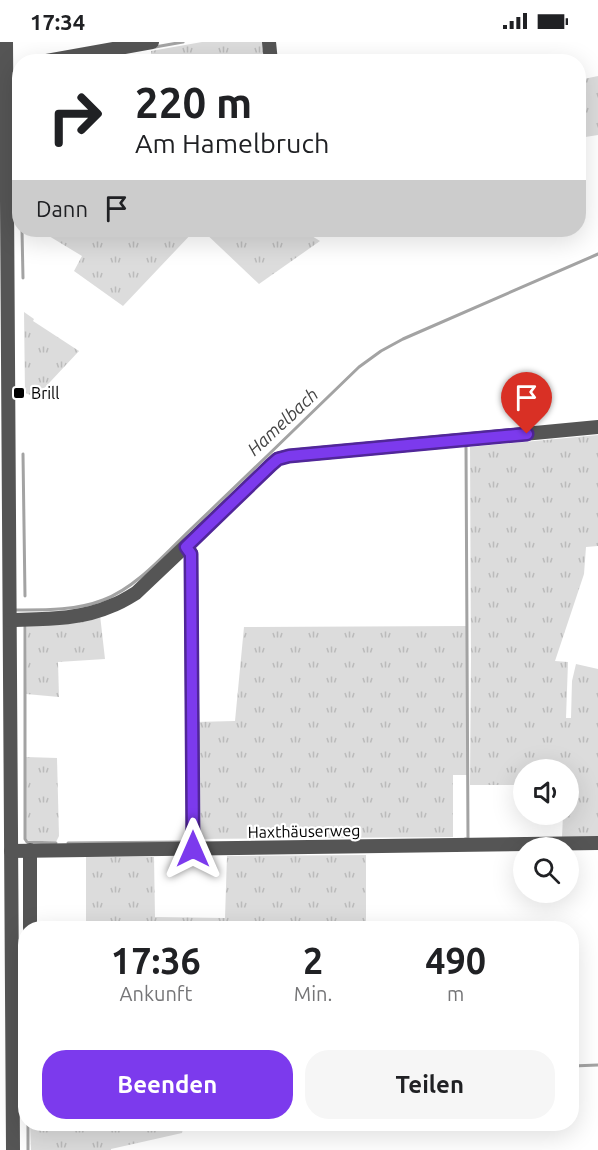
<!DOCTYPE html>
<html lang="de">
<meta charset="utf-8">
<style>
body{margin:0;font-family:Ubuntu,sans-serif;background:#f6f6f6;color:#202124;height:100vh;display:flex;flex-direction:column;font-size:22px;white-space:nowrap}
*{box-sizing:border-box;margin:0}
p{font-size:20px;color:#757577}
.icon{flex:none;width:33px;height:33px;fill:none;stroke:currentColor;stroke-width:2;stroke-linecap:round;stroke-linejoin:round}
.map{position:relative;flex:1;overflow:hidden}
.panel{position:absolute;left:18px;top:879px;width:561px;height:210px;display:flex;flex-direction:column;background:#fff;border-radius:24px;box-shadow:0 6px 24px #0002}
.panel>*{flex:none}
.guide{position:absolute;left:12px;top:12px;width:574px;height:183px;border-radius:24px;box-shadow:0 6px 24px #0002;background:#fff;color:#202124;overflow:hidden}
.controls{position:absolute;left:513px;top:717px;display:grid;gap:12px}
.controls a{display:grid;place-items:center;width:66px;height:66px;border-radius:50%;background:#fff;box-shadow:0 6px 24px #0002;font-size:30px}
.pin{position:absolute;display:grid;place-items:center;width:51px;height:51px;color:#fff;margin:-62px -26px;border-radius:50% 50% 50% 0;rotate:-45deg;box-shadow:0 0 6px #0007}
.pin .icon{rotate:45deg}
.me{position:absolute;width:66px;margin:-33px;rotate:0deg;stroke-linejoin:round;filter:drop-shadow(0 0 4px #0008)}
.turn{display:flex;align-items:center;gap:21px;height:126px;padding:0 24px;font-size:27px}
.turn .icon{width:78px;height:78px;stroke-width:2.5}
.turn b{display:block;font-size:42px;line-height:51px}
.then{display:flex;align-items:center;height:57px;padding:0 24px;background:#0003;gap:12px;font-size:22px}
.eta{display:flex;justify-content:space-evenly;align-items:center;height:102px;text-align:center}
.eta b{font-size:36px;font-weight:700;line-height:42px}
.button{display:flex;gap:12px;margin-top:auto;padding:12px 24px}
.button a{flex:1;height:69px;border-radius:24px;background:#7c3aed;color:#fff;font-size:24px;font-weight:700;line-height:69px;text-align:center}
.button a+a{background:#f6f6f6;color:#202124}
.status{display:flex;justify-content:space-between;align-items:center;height:42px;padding:0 30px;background:#fff;direction:ltr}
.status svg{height:16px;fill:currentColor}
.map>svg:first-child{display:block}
.grass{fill:url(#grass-tufts)}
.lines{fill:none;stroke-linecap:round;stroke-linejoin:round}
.stream{stroke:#a3a3a3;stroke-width:3}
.minor{stroke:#555;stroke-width:14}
.route-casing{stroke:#51269a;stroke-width:15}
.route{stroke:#7c3aed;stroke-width:10}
.poi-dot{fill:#000;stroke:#fff;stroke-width:2}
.labels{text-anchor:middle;stroke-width:4.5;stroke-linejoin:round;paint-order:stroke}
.poi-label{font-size:16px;fill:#000;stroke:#fff;text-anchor:start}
.street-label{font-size:16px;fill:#000;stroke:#fff}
.water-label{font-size:18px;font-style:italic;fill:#444;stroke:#fff}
</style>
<div class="status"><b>17:34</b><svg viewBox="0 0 49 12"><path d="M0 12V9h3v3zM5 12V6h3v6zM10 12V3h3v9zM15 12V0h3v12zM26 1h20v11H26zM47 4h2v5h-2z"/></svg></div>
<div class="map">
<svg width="598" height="1108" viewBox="0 0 598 1108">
<defs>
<pattern id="grass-tufts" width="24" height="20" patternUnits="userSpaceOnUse" patternTransform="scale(1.5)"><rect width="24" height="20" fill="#dcdcdc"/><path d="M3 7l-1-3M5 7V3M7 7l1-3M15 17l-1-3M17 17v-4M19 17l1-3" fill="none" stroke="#bbb"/></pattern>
</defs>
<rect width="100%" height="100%" fill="#fff"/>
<!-- grass -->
<g class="grass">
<polygon points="202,0 264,0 267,20 151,20 151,9"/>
<polygon points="598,34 598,93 579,96 579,38"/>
<polygon points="39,188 195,188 123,264 74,229 82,214"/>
<polygon points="202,188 302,188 320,199 259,242"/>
<polygon points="24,270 34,277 33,279 79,309 36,355 25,351"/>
<polygon points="598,393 598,504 586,505 584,532 555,619 568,620 566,676 571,676 572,639 576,622 598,627 598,795 562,795 563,773 568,772 568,728 524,728 523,743 470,743 471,616 470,405"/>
<polygon points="100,573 105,617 58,620 59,655 26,652 27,582"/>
<polygon points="466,584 467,733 453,733 453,795 198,797 195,680 235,679 244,585"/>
<polygon points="26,715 57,716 59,794 56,800 26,798"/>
<polygon points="366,813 366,886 86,886 86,815 154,815 155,875 225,876 227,814"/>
<polygon points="30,1082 184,1082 182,1091 111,1107 111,1108 31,1108"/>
</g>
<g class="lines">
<!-- stream -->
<g class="stream">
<polyline points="155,5 183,0"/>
<polyline points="22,188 23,236"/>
<polyline points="23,412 25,554"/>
<path d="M13,568c30,0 62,1 90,-10 33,-12 63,-47 88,-71 57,-54 112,-108 168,-162l22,-16 22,-12 195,-85"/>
<polyline points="25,583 25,797 27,800 56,801"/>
<polyline points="465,797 468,797 466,403"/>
<polyline points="68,801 184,800"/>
<polyline points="572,1024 598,1023"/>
<polyline points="28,1082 28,1108"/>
</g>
<!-- minor -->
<g class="minor">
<polyline points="6,0 13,1108"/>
<polyline points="269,0 271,20"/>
<polyline points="41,20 152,0"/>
<polyline points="186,505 191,511 193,807"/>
<path d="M10,578c33,-1 70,0 101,-14 9,-3 17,-8 25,-13l135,-128 6,-6 12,-3 309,-29"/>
<polyline points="30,808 30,886"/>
<polyline points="11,809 598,801"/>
</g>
</g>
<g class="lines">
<defs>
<polyline id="route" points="193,807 191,512 186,505 271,423 278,417 289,414 527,392"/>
</defs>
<!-- route casing -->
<use href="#route" class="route-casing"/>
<!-- route -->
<use href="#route" class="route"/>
</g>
<!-- markers -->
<rect class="poi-dot" x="13" y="345" width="12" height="12" rx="3"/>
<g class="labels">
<!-- poi labels -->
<g class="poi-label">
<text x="31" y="357">Brill</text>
</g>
<!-- street labels -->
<g class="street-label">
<text transform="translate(304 789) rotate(-1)" y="6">Haxthäuserweg</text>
</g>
<!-- water labels -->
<g class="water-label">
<text transform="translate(283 380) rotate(-43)" y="6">Hamelbach</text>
</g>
</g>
</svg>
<div class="controls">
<a><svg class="icon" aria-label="sound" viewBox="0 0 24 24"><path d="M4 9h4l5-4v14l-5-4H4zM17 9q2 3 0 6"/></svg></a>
<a><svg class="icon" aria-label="search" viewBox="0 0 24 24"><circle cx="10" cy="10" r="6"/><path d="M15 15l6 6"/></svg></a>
</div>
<div class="pin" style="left:527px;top:392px;background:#d93025"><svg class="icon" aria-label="arrive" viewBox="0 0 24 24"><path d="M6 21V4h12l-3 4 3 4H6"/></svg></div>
<svg class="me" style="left:193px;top:807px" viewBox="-20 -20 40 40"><path d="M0-17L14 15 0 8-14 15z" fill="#7c3aed" stroke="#fff" stroke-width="4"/></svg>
<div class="guide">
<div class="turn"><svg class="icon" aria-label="right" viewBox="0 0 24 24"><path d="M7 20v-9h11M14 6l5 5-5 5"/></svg><div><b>220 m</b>Am Hamelbruch</div></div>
<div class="then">Dann<svg class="icon" aria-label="arrive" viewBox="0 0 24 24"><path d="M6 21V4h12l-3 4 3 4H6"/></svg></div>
</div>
<section class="panel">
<div class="eta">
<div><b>17:36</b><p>Ankunft</p></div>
<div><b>2</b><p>Min.</p></div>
<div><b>490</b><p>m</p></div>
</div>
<div class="button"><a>Beenden</a><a>Teilen</a></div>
</section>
</div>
